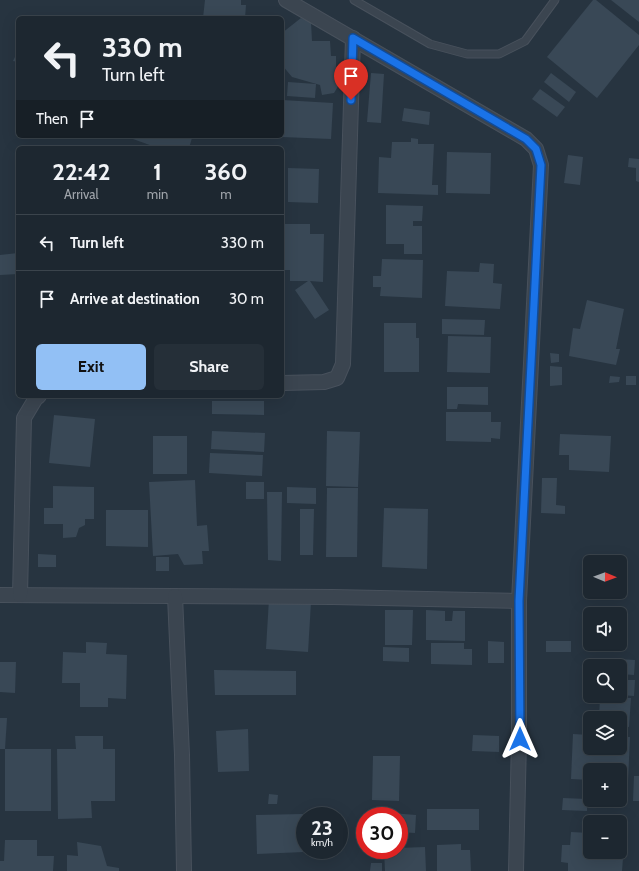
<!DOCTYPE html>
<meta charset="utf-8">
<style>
body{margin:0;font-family:Cabin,sans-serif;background:#252f38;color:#f1f3f6;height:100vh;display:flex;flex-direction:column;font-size:15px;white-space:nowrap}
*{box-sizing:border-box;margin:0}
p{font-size:13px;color:#a0a5ab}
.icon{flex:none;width:22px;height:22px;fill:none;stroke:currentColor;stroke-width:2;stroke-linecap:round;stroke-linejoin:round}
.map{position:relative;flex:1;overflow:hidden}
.sheet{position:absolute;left:16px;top:146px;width:268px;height:252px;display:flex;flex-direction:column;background:#1d2730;border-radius:6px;box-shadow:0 4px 16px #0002,0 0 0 1px #3b444c}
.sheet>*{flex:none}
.guide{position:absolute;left:16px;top:16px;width:268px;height:122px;border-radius:6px;box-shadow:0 4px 16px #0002,0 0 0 1px #3b444c;background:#1d2730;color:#f1f3f6;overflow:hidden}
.needle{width:26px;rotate:91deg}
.fabs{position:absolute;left:583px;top:555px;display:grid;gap:8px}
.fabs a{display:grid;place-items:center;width:44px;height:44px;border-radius:6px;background:#1d2730;box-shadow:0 4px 16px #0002,0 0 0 1px #3b444c;font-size:20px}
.speed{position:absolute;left:296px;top:807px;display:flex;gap:8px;font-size:20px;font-weight:700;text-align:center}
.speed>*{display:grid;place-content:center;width:52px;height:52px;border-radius:50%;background:#1d2730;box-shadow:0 4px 16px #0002,0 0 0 1px #3b444c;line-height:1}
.speed small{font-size:10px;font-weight:400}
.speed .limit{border:6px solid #d22;background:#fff;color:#111}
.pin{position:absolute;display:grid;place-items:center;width:34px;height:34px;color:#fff;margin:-41px -17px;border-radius:50% 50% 50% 0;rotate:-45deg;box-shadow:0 0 4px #0007}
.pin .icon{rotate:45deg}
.me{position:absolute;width:44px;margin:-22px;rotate:0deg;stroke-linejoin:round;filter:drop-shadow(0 0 3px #0008)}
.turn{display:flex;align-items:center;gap:14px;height:84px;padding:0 20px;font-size:18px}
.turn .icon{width:52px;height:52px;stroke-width:2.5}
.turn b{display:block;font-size:28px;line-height:34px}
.then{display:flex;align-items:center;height:38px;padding:0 20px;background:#0003;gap:8px;font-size:15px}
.eta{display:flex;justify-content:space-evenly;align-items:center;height:68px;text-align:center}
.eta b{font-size:24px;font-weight:800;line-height:28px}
.button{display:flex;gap:8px;margin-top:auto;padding:8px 20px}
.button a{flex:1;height:46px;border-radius:6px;background:#92c0f5;color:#111;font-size:16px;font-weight:800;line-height:46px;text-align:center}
.button a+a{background:#252f38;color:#f1f3f6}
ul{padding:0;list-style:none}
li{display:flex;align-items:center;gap:12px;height:56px;padding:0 20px;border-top:1px solid #3b444c}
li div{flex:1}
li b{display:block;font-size:15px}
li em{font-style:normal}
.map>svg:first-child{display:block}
.building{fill:#394856}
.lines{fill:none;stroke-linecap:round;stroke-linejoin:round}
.service-casing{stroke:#48515c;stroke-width:9}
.minor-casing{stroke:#48515c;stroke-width:16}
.service{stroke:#3b4550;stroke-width:7}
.minor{stroke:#3b4550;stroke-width:14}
.route-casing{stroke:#114b97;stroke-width:10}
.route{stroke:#1a73e8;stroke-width:7}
</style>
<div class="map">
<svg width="639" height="871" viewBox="0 0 639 871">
<rect width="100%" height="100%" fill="#273440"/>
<!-- building -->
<g class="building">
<polygon points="205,0 241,0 241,5 246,5 245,18 203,18"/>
<polygon points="593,0 596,0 639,35 639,45 597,98 547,57"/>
<polygon points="611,0 639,0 639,22"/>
<polygon points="301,18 311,22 312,41 330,41 331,56 336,56 336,72 340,75 340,83 334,93 322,95 320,85 292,77 282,65 282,33"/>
<polygon points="18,51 18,62 13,61"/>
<polygon points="371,73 384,74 381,123 367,122"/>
<polygon points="551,73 576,92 569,102 544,82"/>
<polygon points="288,82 316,84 315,98 287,96"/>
<polygon points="540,89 565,107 557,117 532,99"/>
<polygon points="282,100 333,103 331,139 282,137"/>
<polygon points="404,108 430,112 429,125 402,121"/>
<polygon points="134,136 186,136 192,138 189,148 158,148 133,139"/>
<polygon points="411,138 418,139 418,144 434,144 432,185 438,185 438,195 378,193 379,157 391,158 392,142 411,142"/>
<polygon points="447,152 491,153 490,194 446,193"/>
<polygon points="568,155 583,157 580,185 564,183"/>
<polygon points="629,158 639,159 639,182 636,181 636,168 628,167"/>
<polygon points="288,168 319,169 318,203 288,202"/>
<polygon points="386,205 423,206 422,221 413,221 413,226 422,226 422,254 404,254 404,244 386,244"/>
<polygon points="282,224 310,224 310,234 324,234 323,282 310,281 329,310 315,319 295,290 308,281 290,281 290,270 282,270"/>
<polygon points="18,253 18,274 0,275 0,255"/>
<polygon points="382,259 423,260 422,298 380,296 381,287 373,287 373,276 381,276"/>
<polygon points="480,263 494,264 493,283 502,284 500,309 445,306 447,271 479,272"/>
<polygon points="587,300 624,309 616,349 620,349 616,365 569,356 573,328 580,329"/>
<polygon points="442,319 485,320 484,335 442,334"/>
<polygon points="384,323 416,323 416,338 419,338 419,372 384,372"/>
<polygon points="448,336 491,337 490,373 447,372"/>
<polygon points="550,353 559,354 559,362 551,363"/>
<polygon points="550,366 562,367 562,385 550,386"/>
<polygon points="610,376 620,377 619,382 609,383"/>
<rect x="626" y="376" width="10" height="9"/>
<polygon points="447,387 488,387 488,405 458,404 457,409 447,409"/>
<polygon points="212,401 264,401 264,415 212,414"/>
<polygon points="446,412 491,412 491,422 501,422 500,439 491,438 491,442 446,441"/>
<polygon points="54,415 95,419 90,467 49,463"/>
<polygon points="212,431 265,433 264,452 211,449"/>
<polygon points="327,431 360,432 358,487 326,486"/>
<polygon points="560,434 611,436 609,472 569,470 569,455 559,455"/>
<rect x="153" y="436" width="34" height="38"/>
<polygon points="210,453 263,455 262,476 209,473"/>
<polygon points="542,478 557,478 556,505 565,506 565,514 541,513"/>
<polygon points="195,480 197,526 207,525 209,551 202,551 203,564 184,565 178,554 153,556 149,482"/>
<rect x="246" y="482" width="18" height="17"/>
<polygon points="53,486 94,487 94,519 85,519 85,525 79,528 76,537 63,538 63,524 44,524 44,508 53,508"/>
<polygon points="287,487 316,488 316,504 287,503"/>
<polygon points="327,488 358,488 357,557 326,557"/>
<polygon points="267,492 282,492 281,561 268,560"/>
<polygon points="384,508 428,509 427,569 382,567"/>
<polygon points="300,509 314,509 313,555 300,555"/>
<polygon points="106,510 148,510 148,547 106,546"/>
<polygon points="38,554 56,555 56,567 38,567"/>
<rect x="156" y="557" width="13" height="14"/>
<polygon points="269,599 311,602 308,652 266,649"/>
<polygon points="385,610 413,610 412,645 385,645"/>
<polygon points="426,610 445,611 445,621 452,621 453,611 465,611 465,641 426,640"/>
<polygon points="488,641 504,642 504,663 488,663"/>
<rect x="546" y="641" width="25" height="11"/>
<polygon points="86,642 107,643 106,654 127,655 126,699 108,698 108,707 80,707 80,683 62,683 63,652 86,653"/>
<polygon points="431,643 464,643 464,649 472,649 472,665 431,664"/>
<polygon points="383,647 409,648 409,662 383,661"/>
<polygon points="600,658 635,660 634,675 620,674 620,666 600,666"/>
<polygon points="0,662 16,662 15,693 0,692"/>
<polygon points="214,670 296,671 296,695 215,695"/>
<polygon points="620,680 635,680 634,696 620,695"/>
<polygon points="600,697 631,698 629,727 620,726 620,718 599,718"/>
<polygon points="0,718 7,718 5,749 0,749"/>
<polygon points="248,729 249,771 218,772 216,731"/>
<polygon points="573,734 590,735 590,748 620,748 620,737 630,737 628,781 620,781 620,770 590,770 590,780 571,779"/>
<polygon points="473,735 499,736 499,752 472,751"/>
<polygon points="75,736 103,736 103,749 115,749 115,801 91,801 92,818 58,819 57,749 76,749"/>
<rect x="5" y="749" width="46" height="62"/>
<polygon points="373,756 400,756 399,801 372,800"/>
<polygon points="634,776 639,776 639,801 633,801"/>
<polygon points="269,794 278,795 277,804 268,804"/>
<polygon points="563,798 587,799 587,811 562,810"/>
<rect x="427" y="809" width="52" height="21"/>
<polygon points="379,812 416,815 415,833 399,832 399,816 379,816"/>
<polygon points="303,814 304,852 257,854 256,815"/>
<polygon points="571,832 590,833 590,852 620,852 620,844 624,845 622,871 568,871 568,863 561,862 562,845 570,845"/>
<polygon points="5,840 37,840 37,856 54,856 53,871 0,871 0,861 4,861"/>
<polygon points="77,842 101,846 107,866 119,868 119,871 67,871 67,855 78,856"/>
<polygon points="461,844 461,850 470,850 471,871 437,871 437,845"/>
<polygon points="425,847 426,871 385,871 384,850 399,850 399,848"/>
<rect x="371" y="850" width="11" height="5"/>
<polygon points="371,863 382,863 382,871 370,871"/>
</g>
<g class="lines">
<defs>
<polyline id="service" points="354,0 430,44 467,54 499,54 525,41 555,0"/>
<g id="minor">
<polyline points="286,0 526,139 536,149 541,165 519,601 519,739 516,871"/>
<polyline points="282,383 324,382 337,378 343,364 353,38"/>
<polyline points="0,595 333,597 519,601"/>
<polyline points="20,595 24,418 36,398 39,396"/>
<polyline points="175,596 182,755 184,871"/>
</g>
</defs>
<!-- service casing -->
<use href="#service" class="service-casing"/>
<!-- minor casing -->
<use href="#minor" class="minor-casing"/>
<!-- service -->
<use href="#service" class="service"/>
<!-- minor -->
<use href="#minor" class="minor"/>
</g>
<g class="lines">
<defs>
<polyline id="route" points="351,100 353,38 526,139 536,149 541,165 519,601 520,739"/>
</defs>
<!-- route casing -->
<use href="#route" class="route-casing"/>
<!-- route -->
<use href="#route" class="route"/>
</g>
</svg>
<div class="fabs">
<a><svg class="needle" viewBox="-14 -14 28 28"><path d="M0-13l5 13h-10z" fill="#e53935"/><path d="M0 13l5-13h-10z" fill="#a0a5ab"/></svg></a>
<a><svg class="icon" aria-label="sound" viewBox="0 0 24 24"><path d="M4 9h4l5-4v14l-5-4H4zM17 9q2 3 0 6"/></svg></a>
<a><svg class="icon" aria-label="search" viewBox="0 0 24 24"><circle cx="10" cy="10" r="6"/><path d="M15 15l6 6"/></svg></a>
<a><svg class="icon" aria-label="layers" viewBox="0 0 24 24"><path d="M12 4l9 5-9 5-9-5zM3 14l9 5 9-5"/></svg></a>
<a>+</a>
<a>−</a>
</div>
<div class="speed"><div>23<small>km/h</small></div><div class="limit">30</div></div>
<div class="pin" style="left:351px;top:100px;background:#d93025"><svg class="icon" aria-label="arrive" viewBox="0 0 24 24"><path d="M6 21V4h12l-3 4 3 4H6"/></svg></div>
<svg class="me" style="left:520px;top:739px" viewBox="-20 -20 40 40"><path d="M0-17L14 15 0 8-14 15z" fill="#1a73e8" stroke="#fff" stroke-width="4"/></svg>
<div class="guide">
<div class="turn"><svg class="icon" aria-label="left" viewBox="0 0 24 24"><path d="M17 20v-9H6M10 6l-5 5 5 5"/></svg><div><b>330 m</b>Turn left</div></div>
<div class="then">Then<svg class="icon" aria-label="arrive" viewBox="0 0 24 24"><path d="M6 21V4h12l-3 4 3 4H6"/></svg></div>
</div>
<section class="sheet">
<div class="eta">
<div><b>22:42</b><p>Arrival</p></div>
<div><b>1</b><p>min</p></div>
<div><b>360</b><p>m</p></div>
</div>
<ul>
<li><svg class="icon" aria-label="left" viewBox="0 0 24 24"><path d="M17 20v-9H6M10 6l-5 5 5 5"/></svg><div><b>Turn left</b></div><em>330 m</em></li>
<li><svg class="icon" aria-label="arrive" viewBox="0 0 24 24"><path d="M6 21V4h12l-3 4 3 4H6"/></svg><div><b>Arrive at destination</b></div><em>30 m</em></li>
</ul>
<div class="button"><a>Exit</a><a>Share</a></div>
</section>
</div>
